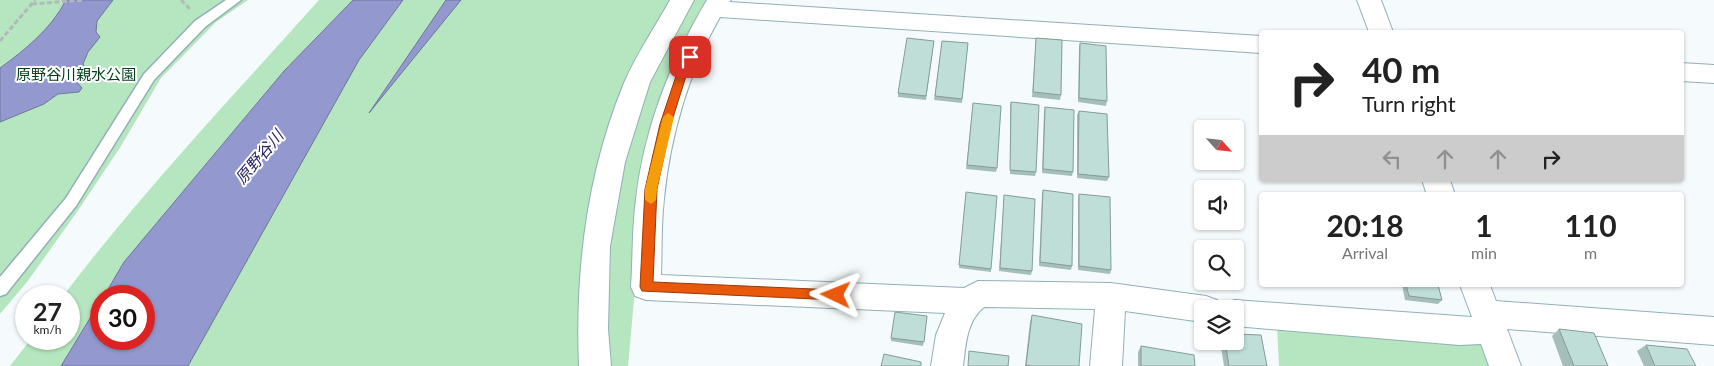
<!DOCTYPE html>
<meta charset="utf-8">
<style>
body{margin:0;font-family:Lato,"Noto Sans JP",sans-serif;background:#f6f6f6;color:#222;height:100vh;display:flex;flex-direction:column;font-size:19px;white-space:nowrap}
*{box-sizing:border-box;margin:0}
p{font-size:16px;color:#767676}
.icon{flex:none;width:28px;height:28px;fill:none;stroke:currentColor;stroke-width:2;stroke-linecap:round;stroke-linejoin:round}
.map{position:relative;flex:1;overflow:hidden}
.details{position:absolute;left:1259px;top:192px;width:425px;height:95px;display:flex;flex-direction:column;background:#fff;border-radius:5px;box-shadow:0 1px 4px #0004}
.details>*{flex:none}
.top-card{position:absolute;left:1259px;top:30px;width:425px;height:152px;border-radius:5px;box-shadow:0 1px 4px #0004;background:#fff;color:#222;overflow:hidden}
.needle{width:32px;rotate:117deg}
.fabs{position:absolute;left:1194px;top:120px;display:grid;gap:10px}
.fabs a{display:grid;place-items:center;width:50px;height:50px;border-radius:5px;background:#fff;box-shadow:0 1px 4px #0004;font-size:25px}
.speed{position:absolute;left:15px;top:285px;display:flex;gap:10px;font-size:25px;font-weight:700;text-align:center}
.speed>*{display:grid;place-content:center;width:65px;height:65px;border-radius:50%;background:#fff;box-shadow:0 1px 4px #0004;line-height:1}
.speed small{font-size:12px;font-weight:400}
.speed .limit{border:8px solid #d22;background:#fff;color:#111}
.pin{position:absolute;display:grid;place-items:center;width:42px;height:42px;color:#fff;margin:-21px;border-radius:10px;box-shadow:0 2px 8px #0006}
.me{position:absolute;width:55px;margin:-28px;rotate:272deg;stroke-linejoin:round;filter:drop-shadow(0 0 4px #0008)}
.turn{display:flex;align-items:center;gap:18px;height:105px;padding:0 20px;font-size:22px}
.turn .icon{width:65px;height:65px;stroke-width:2.5}
.turn b{display:block;font-size:35px;line-height:42px}
.lanes{display:flex;align-items:center;height:48px;padding:0 20px;background:#0003;justify-content:center;gap:25px;direction:ltr}
.lanes .off{opacity:.35}
.eta{display:flex;justify-content:space-evenly;align-items:center;height:85px;text-align:center}
.eta b{font-size:30px;font-weight:700;line-height:35px}
.map>svg:first-child{display:block}
.green{fill:#b6e6bf;fill-rule:evenodd}
.water{fill:#9398ce;stroke:#6f769c}
.lines{fill:none;stroke-linecap:round;stroke-linejoin:round}
.lane-casing{stroke:#92afb7;stroke-width:3}
.street-casing{stroke:#92afb7;stroke-width:2}
.path{stroke:#b1b9ba;stroke-width:3;stroke-dasharray:5 2.5;stroke-linecap:butt}
.lane{fill:#fff;fill-rule:evenodd}
.street{fill:#fff;fill-rule:evenodd}
.wall{fill:#a4bfba}
.building{fill:#bfded8;stroke:#869b97}
.route{fill:#ea580c;stroke:#983908}
.slow{fill:#f59e0b}
.labels{text-anchor:middle;stroke-width:4;stroke-linejoin:round;paint-order:stroke}
.park-label{font-size:15px;fill:#003e19;stroke:#fff}
.water-label{font-size:16px;font-style:italic;fill:#292667;stroke:#fff}
</style>
<div class="map">
<svg width="1714" height="366" viewBox="0 0 1714 366">
<rect width="100%" height="100%" fill="#f5fbfc"/>
<!-- green -->
<g class="green">
<polygon points="0,0 248,0 216,22 161,78 121,146 77,212 27,282 0,314"/>
<path d="M319,0h391l-65,179 -17,187h-618l21,-27h38v-43h-6c79,-104 169,-199 256,-296zM101,296h43v43h-43z"/>
<polygon points="1277,327 1484,345 1490,366 1279,366"/>
</g>
<!-- water -->
<g class="water">
<path d="M66,0h47l-16,21 -1,11 4,5 -12,15 -5,12 2,3 8,4 -3,7 -10,1 -3,3 5,6 -3,4 -21,2 -14,10 -44,18v-54c26,-19 51,-39 66,-68z"/>
<polygon points="353,0 403,0 359,60 188,366 61,366 101,300 101,339 144,339 144,296 104,296 124,262 284,71"/>
<polygon points="446,0 461,0 369,113"/>
</g>
<g class="lines">
<defs>
<polygon id="lane" points="226,0 241,0 205,27 154,80 76,206 6,294 0,296 0,277 66,198 144,74 195,21"/>
<g id="street">
<path d="M670,0h24l-44,82 -25,80 -15,84 -2,83 3,37h-32c-4,-96 8,-193 45,-283 12,-28 31,-56 46,-83z"/>
<path d="M707,0h24l-2,2 532,34v17l-541,-36c-31,54 -50,120 -56,182 -3,25 -2,50 -3,76l303,13 14,-7 133,2 95,13 11,4 4,9h-19v13l-77,-11 -3,55h-32l5,-57 -111,-2c-18,15 -18,38 -21,59h-32l5,-31 9,-22 -299,-13 -11,-4 -4,-9c2,-29 1,-59 5,-88 8,-70 35,-139 71,-199z"/>
<polygon points="1357,0 1381,0 1393,32 1369,32"/>
<polygon points="1681,63 1714,65 1714,83 1681,81"/>
<polygon points="1422,180 1450,180 1455,195 1427,195"/>
<polygon points="1460,285 1490,285 1496,301 1714,317 1714,345 1507,329 1521,366 1489,366 1481,344 1459,345 1235,326 1235,309 1222,309 1224,304 1235,300 1472,317"/>
</g>
</defs>
<!-- lane casing -->
<use href="#lane" class="lane-casing"/>
<!-- street casing -->
<use href="#street" class="street-casing"/>
<!-- path -->
<g class="path">
<polyline points="181,0 190,9"/>
<polyline points="32,4 82,0"/>
<polyline points="0,41 35,0"/>
</g>
<!-- lane -->
<use href="#lane" class="lane"/>
<!-- street -->
<use href="#street" class="street"/>
</g>
<!-- wall -->
<g class="wall">
<polygon points="1036,38 1061,95 1060,100 1032,97"/>
<polygon points="934,41 926,100 898,97 898,93"/>
<polygon points="942,41 968,43 962,103 934,100"/>
<polygon points="1080,43 1107,101 1106,106 1078,102 1079,47"/>
<polygon points="1011,102 1036,172 1035,176 1010,174 1010,106"/>
<polygon points="973,103 997,168 996,172 966,169"/>
<polygon points="1045,107 1073,172 1072,176 1042,173 1044,111"/>
<polygon points="1079,111 1109,177 1107,181 1077,178 1077,115"/>
<polygon points="1043,190 1072,266 1071,270 1039,266 1042,194"/>
<polygon points="966,192 991,269 991,272 959,268"/>
<polygon points="1079,194 1111,270 1110,274 1078,270 1078,198"/>
<polygon points="1004,195 1032,271 1031,275 999,271"/>
<polygon points="1402,285 1438,285 1442,300 1438,304 1405,300"/>
<polygon points="1032,315 1079,366 1025,366 1030,322"/>
<polygon points="927,316 923,346 891,341 891,338"/>
<polygon points="1559,329 1608,366 1563,366 1552,336"/>
<polygon points="1220,341 1235,341 1267,366 1224,366"/>
<polygon points="1646,345 1696,366 1644,366 1637,351"/>
<polygon points="1141,346 1195,366 1138,366 1138,352"/>
</g>
<!-- building -->
<g class="building">
<polygon points="907,38 934,41 926,96 898,93"/>
<polygon points="1036,38 1062,40 1061,95 1033,92"/>
<polygon points="942,41 968,43 962,99 935,96"/>
<polygon points="1080,43 1106,46 1107,101 1079,98"/>
<polygon points="1011,102 1039,105 1036,172 1010,170"/>
<polygon points="973,103 1001,106 997,168 967,165"/>
<polygon points="1045,107 1074,110 1073,172 1043,169"/>
<polygon points="1079,111 1107,114 1109,177 1078,174"/>
<polygon points="1043,190 1073,194 1072,266 1040,262"/>
<polygon points="966,192 997,196 991,269 959,265"/>
<polygon points="1079,194 1110,197 1111,270 1079,266"/>
<polygon points="1004,195 1035,199 1032,271 1000,268"/>
<polygon points="1406,285 1438,285 1442,300 1409,296"/>
<polygon points="895,312 927,316 924,342 891,338"/>
<polygon points="1032,315 1082,324 1079,366 1032,366 1026,365"/>
<polygon points="1559,329 1594,333 1608,366 1574,366"/>
<polygon points="1235,334 1261,335 1267,366 1229,366 1225,341 1235,341"/>
<polygon points="1646,345 1687,349 1696,366 1655,366"/>
<polygon points="1141,346 1194,355 1195,366 1141,366"/>
<polygon points="969,351 1009,356 1008,366 968,366"/>
<polygon points="884,354 921,362 921,366 881,366"/>
</g>
<!-- route -->
<polygon class="route" points="690,53 695,57 687,73 671,124 657,189 653,282 836,290 840,291 842,295 840,299 836,300 642,291 640,287 645,189 660,124 677,73 686,54"/>
<!-- slow -->
<polygon class="slow" points="668,113 674,117 657,189 656,200 651,204 645,200 645,189 663,117"/>
<g class="labels">
<!-- park labels -->
<g class="park-label">
<text x="76" y="80">原野谷川親水公園</text>
</g>
<!-- water labels -->
<g class="water-label">
<text transform="translate(259 157) rotate(-50)" y="6">原野谷川</text>
</g>
</g>
</svg>
<div class="fabs">
<a><svg class="needle" viewBox="-14 -14 28 28"><path d="M0-13l5 13h-10z" fill="#e53935"/><path d="M0 13l5-13h-10z" fill="#767676"/></svg></a>
<a><svg class="icon" aria-label="sound" viewBox="0 0 24 24"><path d="M4 9h4l5-4v14l-5-4H4zM17 9q2 3 0 6"/></svg></a>
<a><svg class="icon" aria-label="search" viewBox="0 0 24 24"><circle cx="10" cy="10" r="6"/><path d="M15 15l6 6"/></svg></a>
<a><svg class="icon" aria-label="layers" viewBox="0 0 24 24"><path d="M12 4l9 5-9 5-9-5zM3 14l9 5 9-5"/></svg></a>
</div>
<div class="speed"><div>27<small>km/h</small></div><div class="limit">30</div></div>
<div class="pin" style="left:690px;top:57px;background:#d93025"><svg class="icon" aria-label="arrive" viewBox="0 0 24 24"><path d="M6 21V4h12l-3 4 3 4H6"/></svg></div>
<svg class="me" style="left:836px;top:295px" viewBox="-20 -20 40 40"><path d="M0-17L14 15 0 8-14 15z" fill="#ea580c" stroke="#fff" stroke-width="4"/></svg>
<div class="top-card">
<div class="turn"><svg class="icon" aria-label="right" viewBox="0 0 24 24"><path d="M7 20v-9h11M14 6l5 5-5 5"/></svg><div><b>40 m</b>Turn right</div></div>
<div class="lanes"><svg class="icon off" aria-label="left" viewBox="0 0 24 24"><path d="M17 20v-9H6M10 6l-5 5 5 5"/></svg><svg class="icon off" aria-label="ahead" viewBox="0 0 24 24"><path d="M12 20V5M6 11l6-6 6 6"/></svg><svg class="icon off" aria-label="ahead" viewBox="0 0 24 24"><path d="M12 20V5M6 11l6-6 6 6"/></svg><svg class="icon" aria-label="right" viewBox="0 0 24 24"><path d="M7 20v-9h11M14 6l5 5-5 5"/></svg></div>
</div>
<section class="details">
<div class="eta">
<div><b>20:18</b><p>Arrival</p></div>
<div><b>1</b><p>min</p></div>
<div><b>110</b><p>m</p></div>
</div>
</section>
</div>
